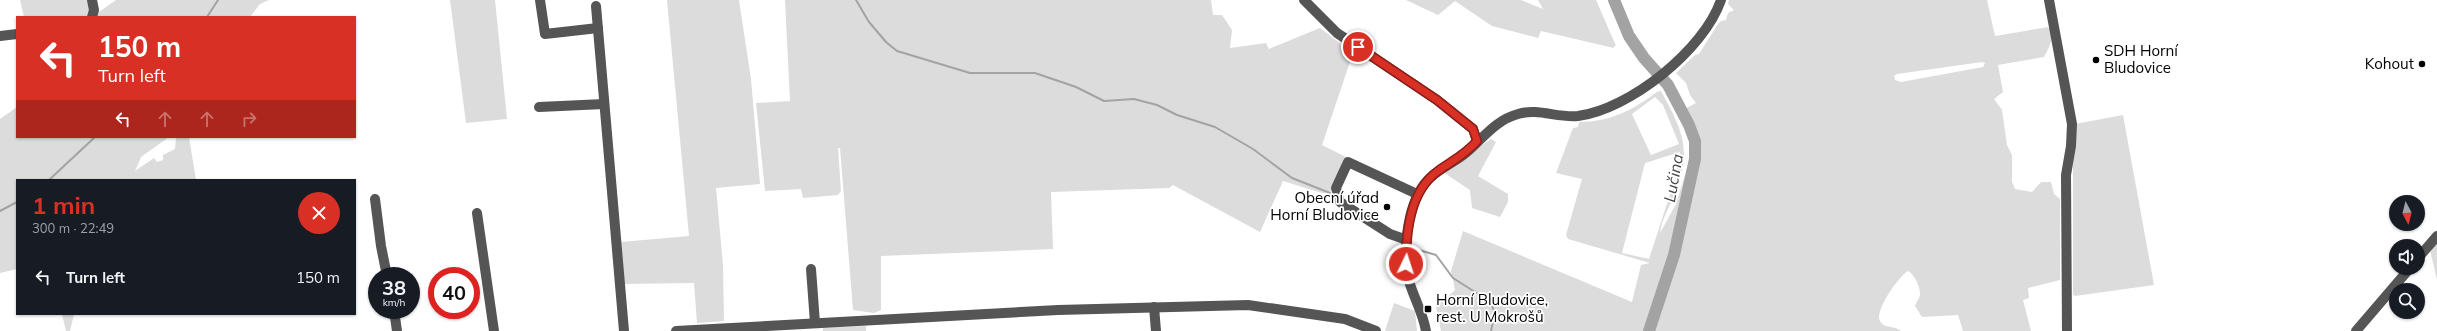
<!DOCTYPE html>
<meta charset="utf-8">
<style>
body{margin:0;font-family:Mulish,sans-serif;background:#20242c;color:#f1f3f6;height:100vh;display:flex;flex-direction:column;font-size:15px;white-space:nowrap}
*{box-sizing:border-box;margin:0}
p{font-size:13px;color:#9ea1a6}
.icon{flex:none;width:22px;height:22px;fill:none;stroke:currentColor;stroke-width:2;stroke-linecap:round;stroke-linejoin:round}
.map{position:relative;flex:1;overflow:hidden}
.sheet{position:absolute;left:16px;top:179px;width:340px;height:136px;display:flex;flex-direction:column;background:#171b24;border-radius:0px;box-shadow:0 1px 3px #0004}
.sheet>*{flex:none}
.hud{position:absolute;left:16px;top:16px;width:340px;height:122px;border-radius:0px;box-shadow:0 1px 3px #0004;background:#d93025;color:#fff;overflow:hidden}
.needle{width:26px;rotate:173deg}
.tools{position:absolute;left:2389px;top:195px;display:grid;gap:8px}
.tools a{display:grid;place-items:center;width:36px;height:36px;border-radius:50%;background:#171b24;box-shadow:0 1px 3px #0004;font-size:20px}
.speed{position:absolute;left:368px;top:267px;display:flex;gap:8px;font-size:20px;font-weight:700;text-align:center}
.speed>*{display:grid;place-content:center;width:52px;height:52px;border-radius:50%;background:#171b24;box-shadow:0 1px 3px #0004;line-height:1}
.speed small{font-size:10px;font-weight:400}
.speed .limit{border:6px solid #d22;background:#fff;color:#111}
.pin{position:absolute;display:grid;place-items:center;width:34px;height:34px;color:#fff;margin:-17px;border:2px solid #fff;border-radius:50%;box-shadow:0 1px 4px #0007}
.me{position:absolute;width:44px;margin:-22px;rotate:4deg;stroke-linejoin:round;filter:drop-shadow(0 0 3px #0008)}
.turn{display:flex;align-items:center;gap:14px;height:84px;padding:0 16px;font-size:18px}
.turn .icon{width:52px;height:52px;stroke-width:2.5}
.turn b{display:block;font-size:28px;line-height:34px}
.lanes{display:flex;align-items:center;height:38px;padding:0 16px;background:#0003;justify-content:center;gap:20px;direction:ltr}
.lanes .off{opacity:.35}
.round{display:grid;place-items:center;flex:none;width:42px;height:42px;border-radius:21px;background:#20242c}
.head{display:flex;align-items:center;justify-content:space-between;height:68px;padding:0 16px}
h1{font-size:24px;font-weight:700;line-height:30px;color:#d93025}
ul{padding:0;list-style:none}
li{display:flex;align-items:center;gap:12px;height:60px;padding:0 16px}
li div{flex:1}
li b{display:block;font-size:15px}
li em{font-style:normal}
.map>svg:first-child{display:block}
.green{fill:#dcdcdc;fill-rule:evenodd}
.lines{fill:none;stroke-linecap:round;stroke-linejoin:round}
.stream{stroke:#a3a3a3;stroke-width:2}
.river{stroke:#a3a3a3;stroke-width:12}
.minor{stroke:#555;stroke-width:10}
.route-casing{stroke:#8d1f18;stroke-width:10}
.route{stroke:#d93025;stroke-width:7}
.poi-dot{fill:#000;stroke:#fff;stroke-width:1.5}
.labels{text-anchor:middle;stroke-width:3.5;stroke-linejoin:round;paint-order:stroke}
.poi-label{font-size:15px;fill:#000;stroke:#fff;text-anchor:start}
.water-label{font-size:16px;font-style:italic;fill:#444;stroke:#fff}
</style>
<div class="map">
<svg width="2437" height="331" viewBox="0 0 2437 331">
<rect width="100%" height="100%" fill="#fff"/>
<!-- green -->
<g class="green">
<polygon points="20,0 88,0 91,13 89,17 24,17"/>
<polygon points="116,0 269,0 260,4 250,17 97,17 96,14"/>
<polygon points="450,0 495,0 507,119 466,123"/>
<polygon points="667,0 739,0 751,79 760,184 716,188 723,265 724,321 697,323 694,283 623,284 621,242 689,236"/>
<polygon points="785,0 1211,0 1213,15 1222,15 1232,30 1230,48 1266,43 1269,49 1320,28 1353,53 1322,145 1348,158 1330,193 1322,193 1283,181 1260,232 1173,185 1169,188 1051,192 1053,249 881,256 881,310 874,313 853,310 840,148 838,148 841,191 838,195 803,198 801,189 765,191 756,103 790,101"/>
<polygon points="1406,0 1521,0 1543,9 1538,0 1596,0 1616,46 1614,46 1614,48 1541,31 1538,38 1492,26 1455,1 1438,15"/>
<path d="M1729,0h258l8,36 53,-9c8,9 1,21 -4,30l-46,8 5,27 -9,7 8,11 5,35 5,10v27l3,7 17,3 9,-10h10l3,12 6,5v81l-32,8 1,10 -6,2 8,31h-68l-5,-16 -36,2 -7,-11c1,-4 5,-8 5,-12 0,-8 -6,-20 -12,-23 -9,5 -34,40 -28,50 4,8 14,4 21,10h-460l-5,-24 19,-17 -4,-19 12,-40 169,71 9,-37 9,-2 -82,-24 -2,-4 16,-56 -26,-6 17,-45 5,-1 1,-5c31,0 54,-12 78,-30l4,-1c23,42 31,59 13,105 -5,12 -13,25 -14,37l16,-29 17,-55 -12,-38 15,-8 -6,-8 -4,-12 -10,-10 19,-18 4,-1 19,-30 3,-3 5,-1 2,-7 6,-3 -6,-6zM1982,62l3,1 -2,4 -82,15 -6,-2 -1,-4 3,-2zM1655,97l8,8 16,39 -28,11 -19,-41zM1680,152l-5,27 -26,80 -27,-6 23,-90z"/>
<polygon points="17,107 17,137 169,137 141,157 135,171 154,158 157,162 163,160 163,155 175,149 176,137 189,137 196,180 17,180 17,269 0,273 0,119"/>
<polygon points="2123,115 2154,285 2075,296 2073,294 2073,159 2075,124"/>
<polygon points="1491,139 1496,142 1478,176 1508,194 1508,202 1500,217 1472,208 1470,190 1443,172"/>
<polygon points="2437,241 2437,280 2430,250"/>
<polygon points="1394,303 1415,311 1417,331 1385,331"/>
<polygon points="62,314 74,314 70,331 66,331"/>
<polygon points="866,326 866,331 823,331 823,328"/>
</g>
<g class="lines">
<!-- stream -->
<g class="stream">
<polyline points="856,0 869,22 886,42 897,51 970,73 1035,73 1076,87 1104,101 1134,99 1157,105 1177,115 1215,127 1253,149 1292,178 1330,193"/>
<polyline points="207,17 218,0"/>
<polyline points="49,180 95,137"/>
<polyline points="0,211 17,202"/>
<polyline points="1412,248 1436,255 1453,278 1489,301 1495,312 1491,331"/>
</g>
<!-- river -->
<polyline class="river" points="1614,0 1629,36 1644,58 1668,85 1689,125 1695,141 1695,159 1674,255 1649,331"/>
<!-- minor -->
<g class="minor">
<polyline points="92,0 94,10 92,17"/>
<polyline points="540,0 545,34 598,28"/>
<polyline points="1304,0 1337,33 1437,100 1473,129 1477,141"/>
<polyline points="2049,0 2072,124 2071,146 2066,175 2067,331"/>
<polyline points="596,6 624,331"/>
<polyline points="0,36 17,34"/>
<polyline points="539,107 604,104"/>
<polyline points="375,199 381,246 387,276"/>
<polyline points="477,213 494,331"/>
<polyline points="1407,240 1390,234 1340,202 1336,188 1348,162 1417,194"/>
<polyline points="2418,258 2437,236"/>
<polyline points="811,269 815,323"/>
<polyline points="1154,307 1156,331"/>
<polyline points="394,310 397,331"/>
<polyline points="676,331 1058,310 1248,305 1345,319 1376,331"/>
<path d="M1426,331c-4,-24 -20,-45 -20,-69 -1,-27 4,-67 25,-85 11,-10 26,-16 37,-26 16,-14 28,-31 50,-37 20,-6 39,4 60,2 52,-7 126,-66 143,-116"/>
<polyline points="2356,331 2410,268"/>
</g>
</g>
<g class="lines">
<defs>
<path id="route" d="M1358,47l79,53 36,29 4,12c-11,13 -25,20 -39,30 -28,20 -32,60 -32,93"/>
</defs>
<!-- route casing -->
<use href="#route" class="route-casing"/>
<!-- route -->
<use href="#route" class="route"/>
</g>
<!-- markers -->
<g class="poi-dot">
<circle cx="2096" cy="60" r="4"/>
<circle cx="2422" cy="64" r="4"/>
<circle cx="1387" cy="207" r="4"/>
<rect x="1424" y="305" width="8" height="8" rx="2"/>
</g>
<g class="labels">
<!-- poi labels -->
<g class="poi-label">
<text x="2104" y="56">SDH Horní<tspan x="2104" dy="17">Bludovice</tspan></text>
<text x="2414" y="69" text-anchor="end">Kohout</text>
<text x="1379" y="203" text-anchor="end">Obecní úřad<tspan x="1379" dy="17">Horní Bludovice</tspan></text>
<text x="1436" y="305">Horní Bludovice,<tspan x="1436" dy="17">rest. U Mokrošů</tspan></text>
</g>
<!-- water labels -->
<g class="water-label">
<text transform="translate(1673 178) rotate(-80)" y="6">Lučina</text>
</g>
</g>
</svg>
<div class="tools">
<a><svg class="needle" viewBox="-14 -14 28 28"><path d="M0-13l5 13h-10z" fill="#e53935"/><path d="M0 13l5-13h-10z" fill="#9ea1a6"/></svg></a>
<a><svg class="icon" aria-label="sound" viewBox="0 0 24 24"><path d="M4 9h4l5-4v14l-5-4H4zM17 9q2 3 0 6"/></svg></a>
<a><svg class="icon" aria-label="search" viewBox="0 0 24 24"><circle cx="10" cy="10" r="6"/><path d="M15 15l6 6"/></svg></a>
</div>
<div class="speed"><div>38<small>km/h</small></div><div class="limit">40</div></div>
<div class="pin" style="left:1358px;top:47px;background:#d93025"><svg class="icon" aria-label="arrive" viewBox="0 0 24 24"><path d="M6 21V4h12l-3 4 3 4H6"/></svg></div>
<svg class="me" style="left:1406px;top:264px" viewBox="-20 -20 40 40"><circle r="17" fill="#d93025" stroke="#fff" stroke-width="3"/><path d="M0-11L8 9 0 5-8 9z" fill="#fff"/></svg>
<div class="hud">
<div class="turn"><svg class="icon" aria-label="left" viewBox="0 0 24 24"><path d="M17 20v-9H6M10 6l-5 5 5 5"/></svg><div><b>150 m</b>Turn left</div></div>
<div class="lanes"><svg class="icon" aria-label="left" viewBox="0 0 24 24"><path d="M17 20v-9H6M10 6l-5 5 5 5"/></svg><svg class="icon off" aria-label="ahead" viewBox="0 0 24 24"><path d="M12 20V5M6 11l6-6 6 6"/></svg><svg class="icon off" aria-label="ahead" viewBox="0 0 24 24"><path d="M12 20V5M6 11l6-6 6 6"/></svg><svg class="icon off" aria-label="right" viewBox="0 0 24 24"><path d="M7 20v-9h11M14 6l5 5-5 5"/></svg></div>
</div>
<section class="sheet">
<div class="head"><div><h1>1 min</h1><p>300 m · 22:49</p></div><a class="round" style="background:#d93025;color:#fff"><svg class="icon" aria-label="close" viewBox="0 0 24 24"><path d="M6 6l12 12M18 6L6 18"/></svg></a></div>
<ul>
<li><svg class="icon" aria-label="left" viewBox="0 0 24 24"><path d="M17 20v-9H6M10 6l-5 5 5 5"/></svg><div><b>Turn left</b></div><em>150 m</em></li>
</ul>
</section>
</div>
